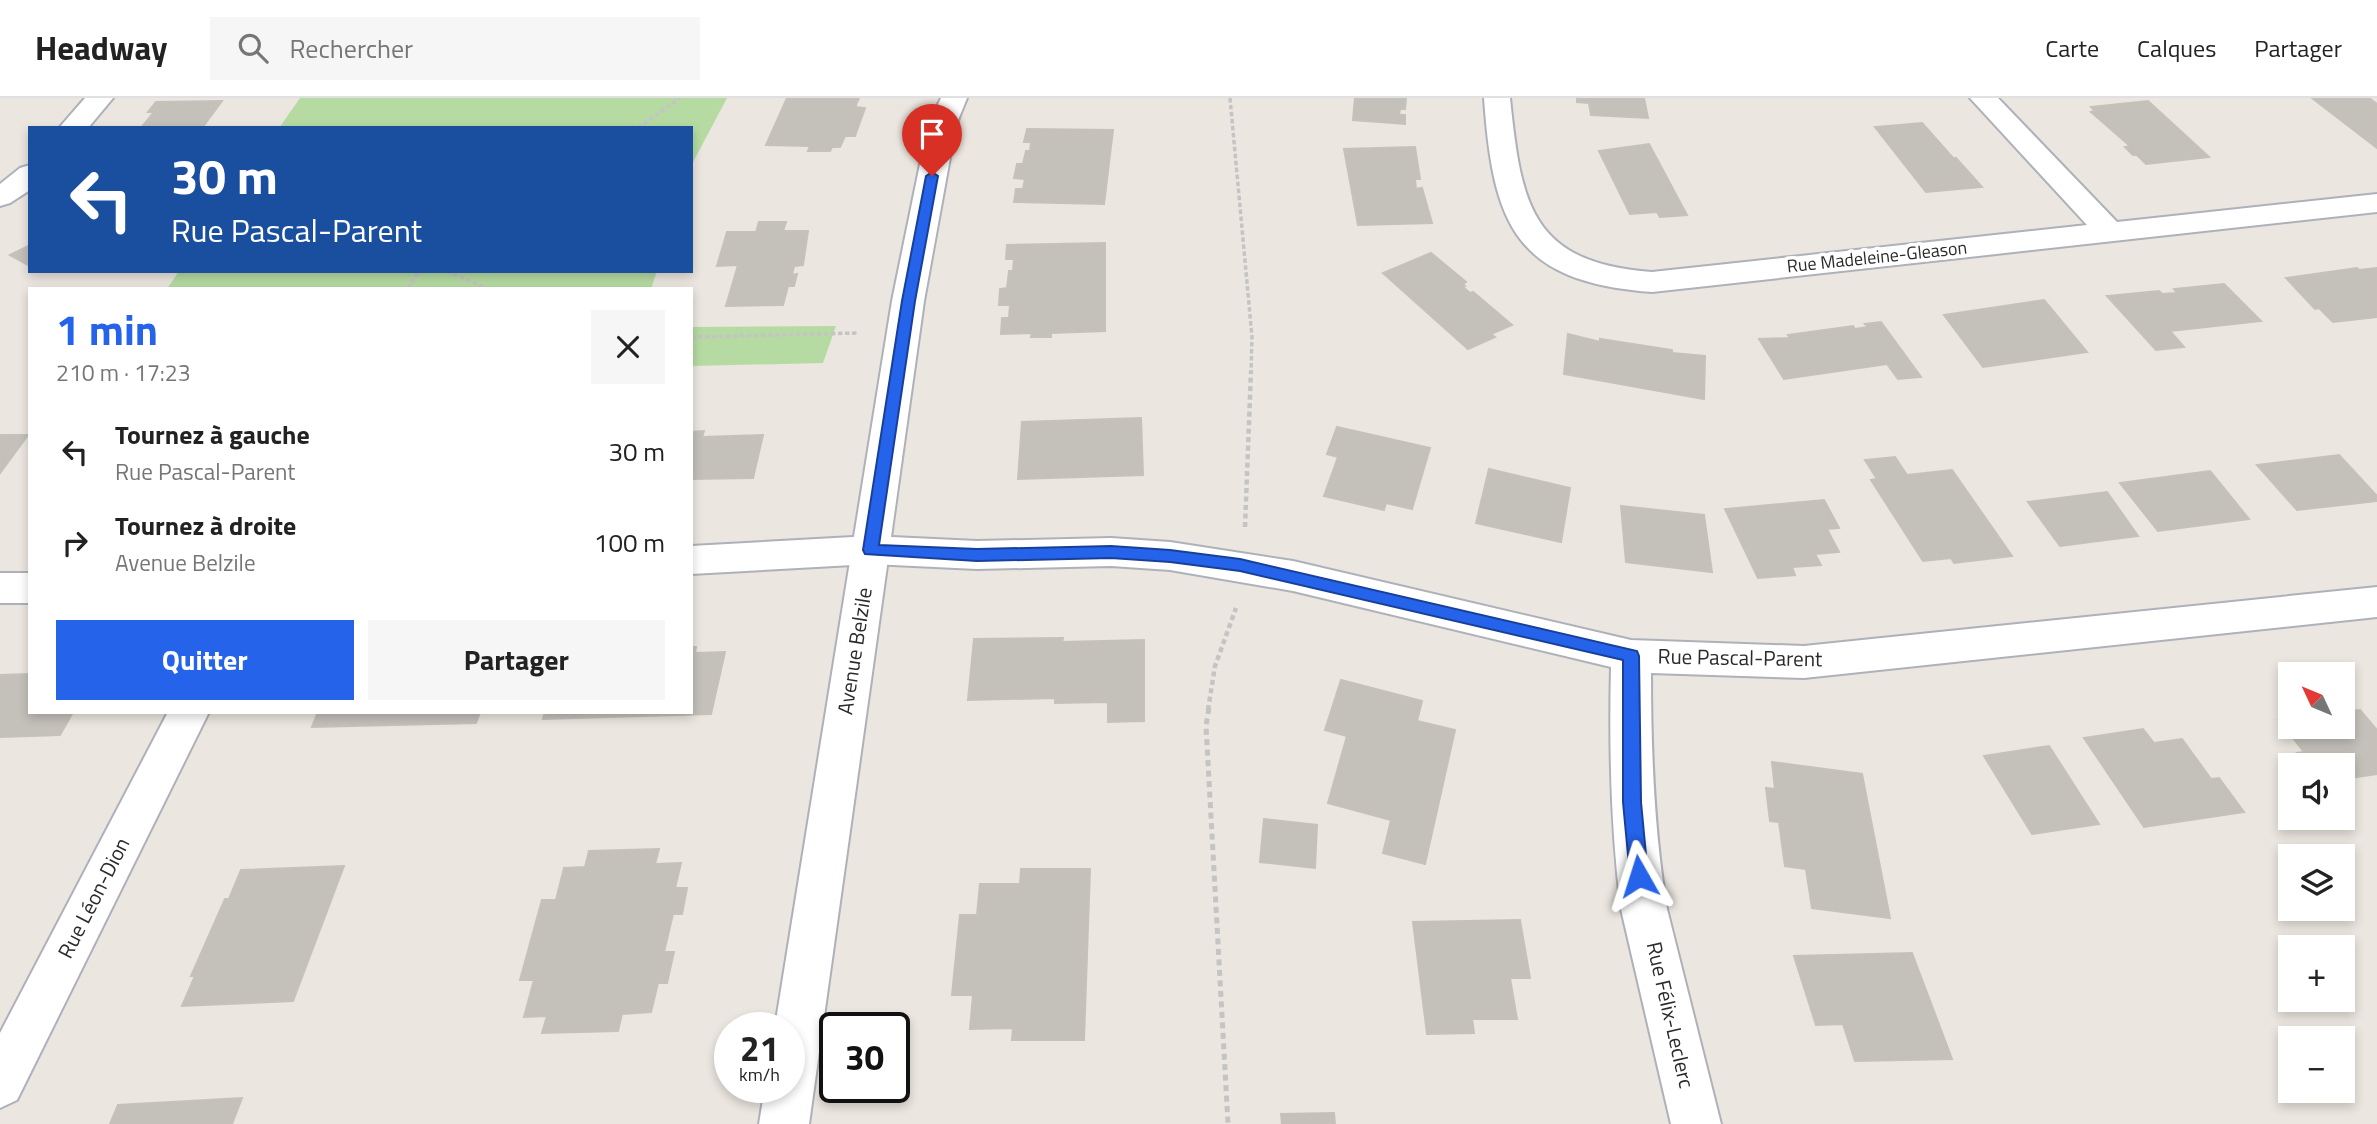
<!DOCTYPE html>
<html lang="fr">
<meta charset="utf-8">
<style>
body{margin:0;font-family:"Titillium Web",sans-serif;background:#f6f6f6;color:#222;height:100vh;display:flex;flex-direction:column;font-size:26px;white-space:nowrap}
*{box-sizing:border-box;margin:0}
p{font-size:23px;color:#767676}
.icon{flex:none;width:38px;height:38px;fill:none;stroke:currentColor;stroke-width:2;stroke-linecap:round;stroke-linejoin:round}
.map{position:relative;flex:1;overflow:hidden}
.details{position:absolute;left:28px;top:189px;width:665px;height:427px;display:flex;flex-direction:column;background:#fff;border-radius:0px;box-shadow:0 4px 10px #0003}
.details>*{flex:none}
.guide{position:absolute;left:28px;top:28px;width:665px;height:147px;border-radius:0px;box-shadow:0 4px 10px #0003;background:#1a4fa0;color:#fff;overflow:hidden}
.needle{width:46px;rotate:314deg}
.buttons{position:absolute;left:2278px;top:564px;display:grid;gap:14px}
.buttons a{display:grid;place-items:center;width:77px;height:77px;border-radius:0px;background:#fff;box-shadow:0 4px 10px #0003;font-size:35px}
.speed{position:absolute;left:714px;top:914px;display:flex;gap:14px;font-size:35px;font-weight:700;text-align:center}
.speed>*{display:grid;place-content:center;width:91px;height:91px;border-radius:50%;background:#fff;box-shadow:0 4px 10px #0003;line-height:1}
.speed small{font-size:18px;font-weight:400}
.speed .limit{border:4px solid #111;border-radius:10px;background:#fff;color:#111}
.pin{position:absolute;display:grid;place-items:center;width:60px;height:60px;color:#fff;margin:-72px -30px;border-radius:50% 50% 50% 0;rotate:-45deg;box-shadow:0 0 7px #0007}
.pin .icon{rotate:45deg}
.me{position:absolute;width:77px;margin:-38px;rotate:354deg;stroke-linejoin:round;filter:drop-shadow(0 0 5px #0008)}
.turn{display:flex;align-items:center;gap:24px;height:147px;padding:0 28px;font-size:32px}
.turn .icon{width:91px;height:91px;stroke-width:2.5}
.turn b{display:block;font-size:49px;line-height:60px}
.round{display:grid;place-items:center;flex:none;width:74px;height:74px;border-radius:0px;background:#f6f6f6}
.summary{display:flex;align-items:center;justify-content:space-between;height:119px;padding:0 28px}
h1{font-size:42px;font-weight:700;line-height:52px;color:#2563eb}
.button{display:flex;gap:14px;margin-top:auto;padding:14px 28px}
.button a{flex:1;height:80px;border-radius:0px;background:#2563eb;color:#fff;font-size:28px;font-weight:700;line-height:80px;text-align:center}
.button a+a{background:#f6f6f6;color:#222}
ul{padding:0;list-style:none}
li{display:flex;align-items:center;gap:21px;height:91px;padding:0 28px}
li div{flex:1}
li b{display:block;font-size:26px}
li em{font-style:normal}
header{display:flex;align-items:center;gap:42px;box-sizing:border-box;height:98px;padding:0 35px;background:#fff;border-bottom:2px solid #e0e0e0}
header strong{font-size:33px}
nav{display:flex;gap:38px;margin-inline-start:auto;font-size:24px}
.search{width:490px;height:63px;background:#f6f6f6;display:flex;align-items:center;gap:18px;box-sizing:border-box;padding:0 24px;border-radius:0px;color:#767676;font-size:26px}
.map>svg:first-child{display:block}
.green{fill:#b6dba2}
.building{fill:#c4c0ba;stroke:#c6c1b9;stroke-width:2}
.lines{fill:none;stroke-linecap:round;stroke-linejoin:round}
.minor-casing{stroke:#afb1ba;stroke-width:4}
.tertiary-casing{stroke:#afb1ba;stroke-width:4}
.path-far2{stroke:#c4c4c4;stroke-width:3.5;stroke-dasharray:4.5 2.5;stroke-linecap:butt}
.path-far1{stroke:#c4c4c4;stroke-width:4.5;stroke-dasharray:5 3.5;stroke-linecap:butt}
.path{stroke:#c4c4c4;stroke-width:5;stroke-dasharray:6 4.5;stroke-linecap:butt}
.minor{fill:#fff;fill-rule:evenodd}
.tertiary{fill:#fff;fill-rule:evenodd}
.route{fill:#2563eb;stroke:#184099;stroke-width:2}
.labels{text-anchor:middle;stroke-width:7;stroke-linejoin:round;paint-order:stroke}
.far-street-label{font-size:18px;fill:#2b2b2b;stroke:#fff}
.street-label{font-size:21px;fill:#2b2b2b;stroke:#fff}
</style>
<header>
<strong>Headway</strong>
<div class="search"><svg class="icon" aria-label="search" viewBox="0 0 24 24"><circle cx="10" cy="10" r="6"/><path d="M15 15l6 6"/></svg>Rechercher</div>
<nav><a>Carte</a><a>Calques</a><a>Partager</a></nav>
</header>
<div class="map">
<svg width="2377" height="1026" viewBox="0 0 2377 1026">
<rect width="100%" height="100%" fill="#ebe6df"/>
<!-- green -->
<g class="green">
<polygon points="300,0 727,0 691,68 691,30 279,30"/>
<polygon points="179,173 657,173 651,191 167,191"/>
<polygon points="836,228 823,265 691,268 691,229"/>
</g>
<!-- building -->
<g class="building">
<polygon points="787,0 859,0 855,9 865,10 855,38 845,38 840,49 832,49 830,53 808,53 810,48 766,47"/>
<polygon points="1355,0 1406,0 1405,11 1400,11 1399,17 1405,17 1405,26 1353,22"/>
<polygon points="1577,0 1644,0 1648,20 1591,17 1589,5 1577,4"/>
<polygon points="2312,0 2369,0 2377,6 2377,50"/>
<polygon points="222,3 202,30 141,30 154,14 148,14 156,4"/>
<polygon points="2148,3 2209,59 2146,66 2137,57 2133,57 2125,49 2130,48 2091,14 2095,13 2091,9"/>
<polygon points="1922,25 1953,60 1956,60 1982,89 1926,94 1875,29"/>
<polygon points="1027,31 1113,32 1104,106 1014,104 1016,91 1023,91 1025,81 1014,80 1017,66 1023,66 1026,53 1030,53 1031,44 1024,44"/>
<polygon points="1649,46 1687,117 1660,119 1657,114 1630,116 1599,53"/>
<polygon points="1415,49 1420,81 1415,81 1416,91 1422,90 1432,125 1358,127 1344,51"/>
<polygon points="759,124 786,124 783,133 808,133 803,167 794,168 792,177 797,176 794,188 788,188 783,207 726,208 738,167 717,168 727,134 756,134"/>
<polygon points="1105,145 1105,233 1051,235 1051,239 1031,239 1032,235 1001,236 1002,220 1009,220 1010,207 999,207 1000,191 1007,190 1009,173 1013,173 1014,161 1006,161 1007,147"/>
<polygon points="30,147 30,168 10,157"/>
<polygon points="1431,155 1466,184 1463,186 1465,188 1463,189 1470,195 1473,194 1512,227 1491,236 1495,239 1468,251 1383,175"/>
<polygon points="2357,170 2359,172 2377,170 2377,219 2333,224 2319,210 2315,211 2286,180"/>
<polygon points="2224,186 2261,223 2170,233 2184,249 2156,252 2107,198 2159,193 2162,196 2177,195 2174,191"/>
<polygon points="2044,202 2087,254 1983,269 1944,217"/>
<polygon points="1881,224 1921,279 1898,281 1887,266 1784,281 1759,241 1790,240 1788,237 1853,228 1855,231 1868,229 1865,226"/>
<polygon points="1568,236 1600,244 1600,241 1672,252 1672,255 1705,258 1704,301 1564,276"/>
<polygon points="1141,320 1143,377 1018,381 1022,324"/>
<polygon points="1337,329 1430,350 1412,411 1386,405 1384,412 1324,398 1338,359 1327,356"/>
<polygon points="704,333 702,339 763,337 753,380 691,381 691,334"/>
<polygon points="0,337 28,337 0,375"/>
<polygon points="2339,357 2377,398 2377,403 2297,412 2257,367"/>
<polygon points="1895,359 1907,377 1952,372 2012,458 1954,465 1951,460 1923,463 1871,382 1877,381 1865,362"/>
<polygon points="1489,371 1570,390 1561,444 1476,425"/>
<polygon points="2210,373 2249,421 2158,433 2120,385"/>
<polygon points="2107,394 2138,438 2060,448 2028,404"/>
<polygon points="1824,402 1839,430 1827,431 1839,454 1815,456 1821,467 1792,469 1795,477 1758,480 1725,411"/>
<polygon points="1621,408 1704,417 1712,474 1626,464"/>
<polygon points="1063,540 1062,544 1144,542 1144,623 1108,624 1108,604 1055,605 1055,600 968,602 974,541"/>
<polygon points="691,549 696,549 695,555 725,554 711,616 543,621 545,614 691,614"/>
<polygon points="30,576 30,614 73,614 60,637 0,639 0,577"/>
<polygon points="1341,582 1422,603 1417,623 1455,632 1425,766 1383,755 1391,722 1328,705 1347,638 1325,632"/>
<polygon points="2360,612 2377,632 2377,676 2343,681 2343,667 2306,667 2297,655 2304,654 2279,622 2291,621 2291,628 2343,628 2343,614"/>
<polygon points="318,614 480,614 476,625 312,629"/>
<polygon points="2143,631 2154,645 2182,641 2211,681 2219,680 2244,714 2144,729 2084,640"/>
<polygon points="2049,648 2099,726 2032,736 1984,658"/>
<polygon points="1772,664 1862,676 1890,820 1812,810 1806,771 1785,768 1779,724 1770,723 1766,690 1775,691"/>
<polygon points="1264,721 1317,727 1315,770 1260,764"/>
<polygon points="659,751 655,766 681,765 675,790 687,790 682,816 673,816 664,854 674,854 667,885 658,885 651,914 622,916 618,933 542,935 547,918 524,919 534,882 520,882 542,802 556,802 564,770 585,769 589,753"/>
<polygon points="344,768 293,903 182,908 195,878 191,878 225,801 229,801 241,772"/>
<polygon points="1021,771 1090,771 1084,942 1012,942 1013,930 970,931 973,897 952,897 960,817 977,817 980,786 1020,786"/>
<polygon points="1520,822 1530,880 1510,880 1517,921 1472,921 1474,935 1427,936 1413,824"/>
<polygon points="1912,855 1952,961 1855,963 1843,926 1816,927 1794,858"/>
<polygon points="242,1000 232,1026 110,1026 118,1007"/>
<polygon points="1334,1015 1335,1026 1282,1026 1281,1016"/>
</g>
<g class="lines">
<defs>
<g id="minor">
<polygon points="85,0 113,0 88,30 59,30"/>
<path d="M1484,0h26c11,107 21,165 142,174l435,-47 -117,-127h28l119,124 260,-28v18l-725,80c-137,-10 -159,-67 -168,-194z"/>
<polygon points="30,67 30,92 10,105 0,108 0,86 20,70"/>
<path d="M871,438l106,5 134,-3 59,4 123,19 338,79 173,6 573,-59v30l-573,61 -153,-5c0,79 3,158 16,236l54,215h-50l-50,-215c-10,-80 -12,-161 -10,-242l-318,-76 -123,-21 -59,-4 -134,3 -106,-5 -180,10v-28z"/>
<rect x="0" y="475" width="30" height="30"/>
<polygon points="168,614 209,614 17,1002 0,1010 0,935"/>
</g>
<polygon id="tertiary" points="941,0 967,0 956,27 924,203 809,1026 759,1026 765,989 789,989 789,929 775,929 892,203 928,27"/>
</defs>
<!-- minor casing -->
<use href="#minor" class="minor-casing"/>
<!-- tertiary casing -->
<use href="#tertiary" class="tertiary-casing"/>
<!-- path-far2 -->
<g class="path-far2">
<polyline points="1230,0 1252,239 1251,275"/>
<polyline points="638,30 680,0"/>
<polyline points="447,173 488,191"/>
<polyline points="408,191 419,173"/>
<polyline points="691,239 858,235"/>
</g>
<!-- path-far1 -->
<g class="path-far1">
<polyline points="1245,429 1251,273"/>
<polyline points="1208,612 1215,568 1236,510"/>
</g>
<!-- path -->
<polyline class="path" points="1209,610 1206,628 1228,1026"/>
<!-- minor -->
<use href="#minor" class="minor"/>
<!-- tertiary -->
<use href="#tertiary" class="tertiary"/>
</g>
<!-- route -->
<polygon class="route" points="932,74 938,78 915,203 879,447 977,451 1111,448 1170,452 1240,461 1637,553 1639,558 1641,704 1648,778 1645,784 1639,786 1632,784 1630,778 1623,704 1623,562 1240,473 1170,464 1111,460 977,463 865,456 863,452 902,203 926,78"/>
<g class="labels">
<!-- far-street labels -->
<g class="far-street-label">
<text transform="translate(1877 159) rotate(-6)" y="6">Rue Madeleine-Gleason</text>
</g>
<!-- street labels -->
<g class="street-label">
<text transform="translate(855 553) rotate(-81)" y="7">Avenue Belzile</text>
<text transform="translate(1740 560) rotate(1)" y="7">Rue Pascal-Parent</text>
<text transform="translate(94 800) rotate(-63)" y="7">Rue Léon-Dion</text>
<text transform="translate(1670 917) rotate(77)" y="7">Rue Félix-Leclerc</text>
</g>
</g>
</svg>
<div class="buttons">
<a><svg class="needle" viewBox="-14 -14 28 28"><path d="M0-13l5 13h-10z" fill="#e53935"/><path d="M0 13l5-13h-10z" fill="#767676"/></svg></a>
<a><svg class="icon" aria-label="sound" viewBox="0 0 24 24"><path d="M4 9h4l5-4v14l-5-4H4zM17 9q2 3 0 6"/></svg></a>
<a><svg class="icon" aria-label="layers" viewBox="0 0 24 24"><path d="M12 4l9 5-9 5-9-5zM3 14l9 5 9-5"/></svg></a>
<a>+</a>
<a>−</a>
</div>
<div class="speed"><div>21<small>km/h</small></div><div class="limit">30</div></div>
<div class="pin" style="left:932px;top:78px;background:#d93025"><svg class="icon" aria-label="arrive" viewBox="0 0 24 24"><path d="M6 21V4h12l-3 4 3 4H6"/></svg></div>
<svg class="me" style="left:1639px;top:778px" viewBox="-20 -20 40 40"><path d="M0-17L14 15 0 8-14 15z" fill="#2563eb" stroke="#fff" stroke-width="4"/></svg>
<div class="guide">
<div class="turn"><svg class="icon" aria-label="left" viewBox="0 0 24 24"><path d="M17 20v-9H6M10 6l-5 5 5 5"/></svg><div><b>30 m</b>Rue Pascal-Parent</div></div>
</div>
<section class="details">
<div class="summary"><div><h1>1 min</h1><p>210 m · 17:23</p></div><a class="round"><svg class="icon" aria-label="close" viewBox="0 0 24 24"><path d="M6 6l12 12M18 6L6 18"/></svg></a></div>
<ul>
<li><svg class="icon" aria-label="left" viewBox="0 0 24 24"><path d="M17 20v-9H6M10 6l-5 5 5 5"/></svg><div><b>Tournez à gauche</b><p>Rue Pascal-Parent</p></div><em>30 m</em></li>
<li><svg class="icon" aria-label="right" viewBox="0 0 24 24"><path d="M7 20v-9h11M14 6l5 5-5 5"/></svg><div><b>Tournez à droite</b><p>Avenue Belzile</p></div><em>100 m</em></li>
</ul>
<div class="button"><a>Quitter</a><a>Partager</a></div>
</section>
</div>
